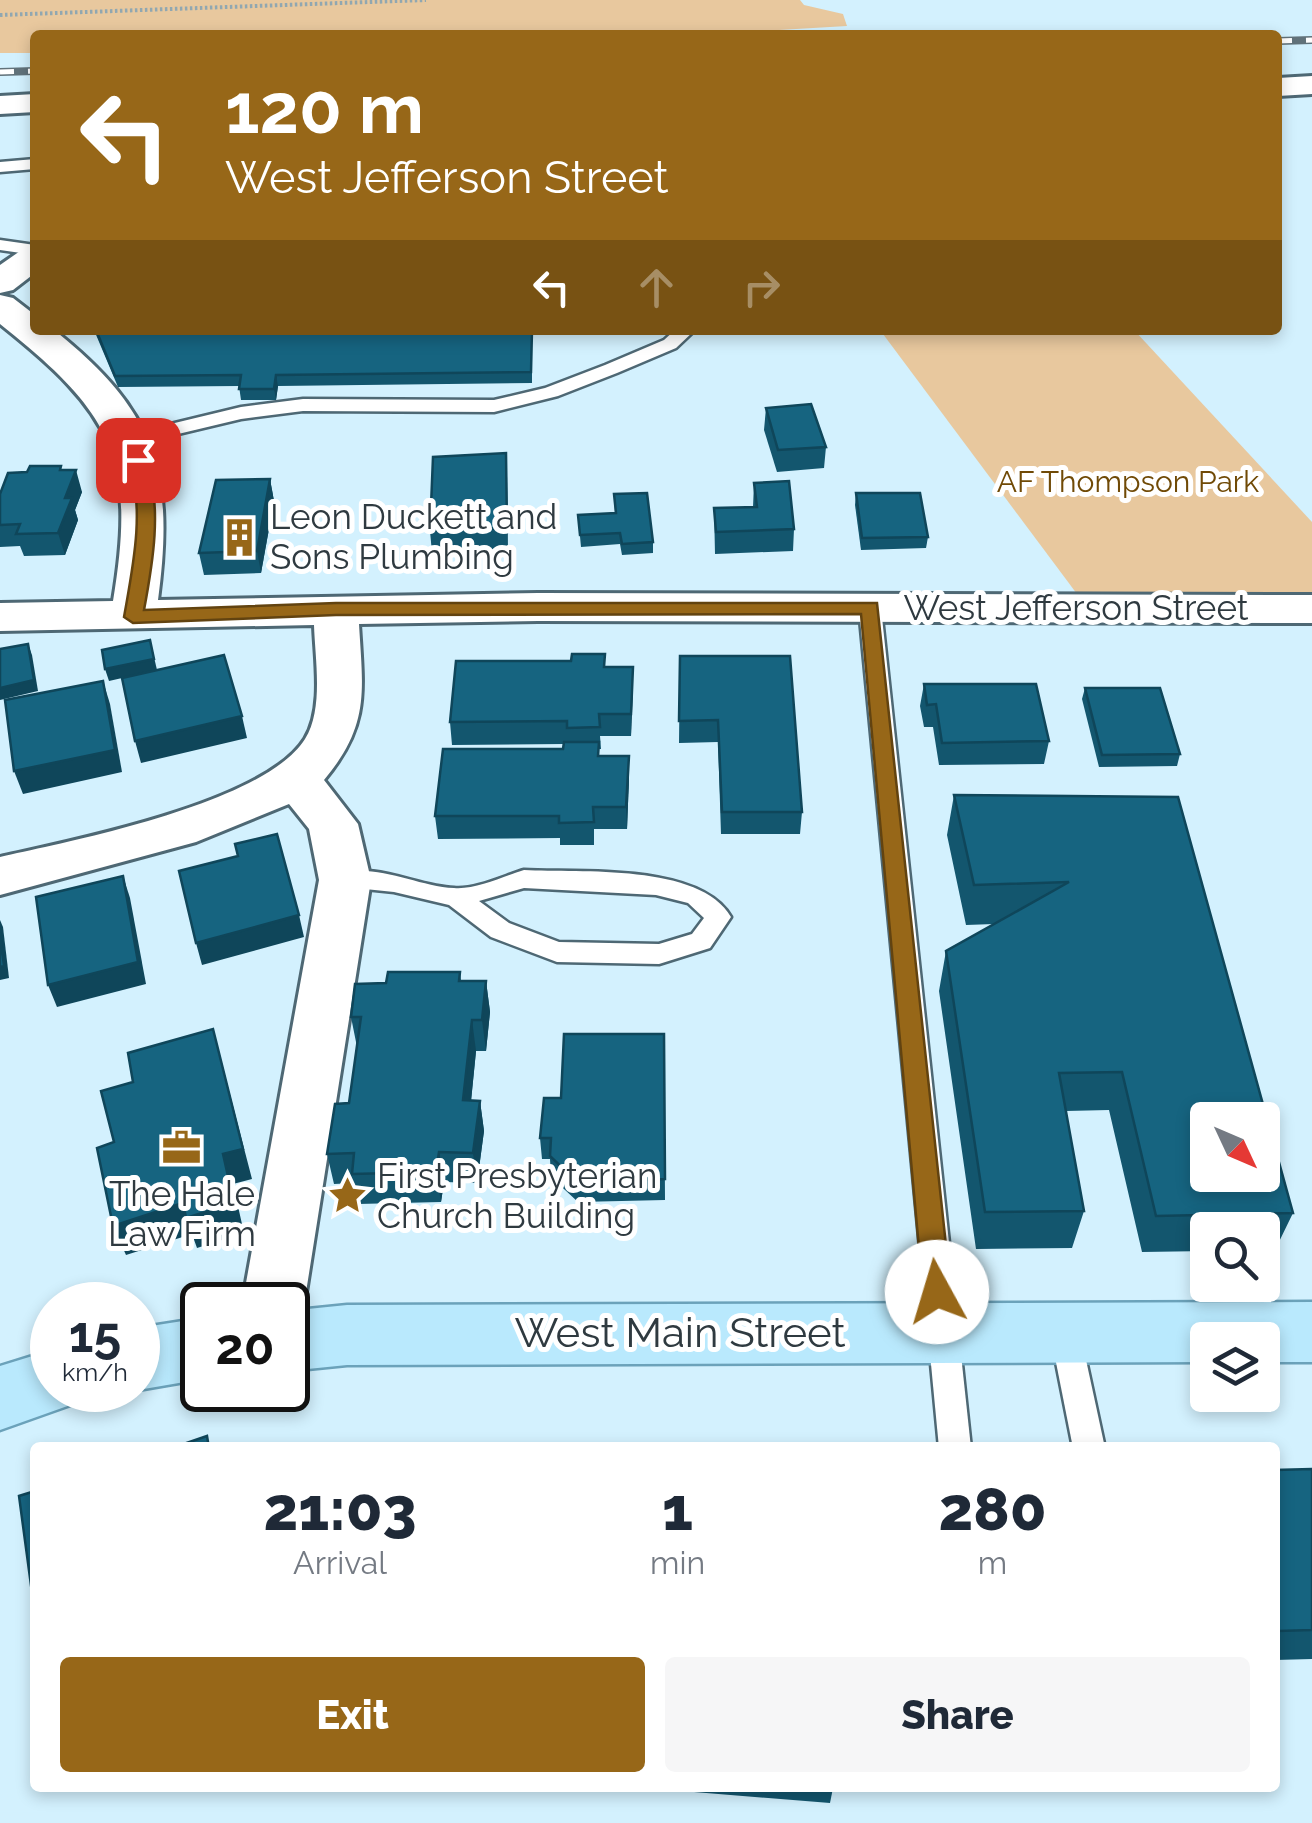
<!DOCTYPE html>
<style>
body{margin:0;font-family:Raleway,sans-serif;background:#f6f6f7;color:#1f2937;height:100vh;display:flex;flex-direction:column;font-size:38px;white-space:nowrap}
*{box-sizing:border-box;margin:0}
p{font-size:32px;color:#747a83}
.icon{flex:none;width:55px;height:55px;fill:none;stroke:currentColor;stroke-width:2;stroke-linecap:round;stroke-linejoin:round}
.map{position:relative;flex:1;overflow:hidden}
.side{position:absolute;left:30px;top:1442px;width:1250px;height:350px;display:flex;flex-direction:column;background:#fff;border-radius:10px;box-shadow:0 5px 15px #0003}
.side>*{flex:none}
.banner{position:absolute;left:30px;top:30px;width:1252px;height:305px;border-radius:10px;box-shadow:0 5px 15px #0003;background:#976718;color:#fff;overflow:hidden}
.needle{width:65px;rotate:134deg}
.fabs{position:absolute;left:1190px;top:1102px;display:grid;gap:20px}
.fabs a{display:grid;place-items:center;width:90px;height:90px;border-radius:10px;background:#fff;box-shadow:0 5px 15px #0003;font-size:50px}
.speed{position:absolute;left:30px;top:1282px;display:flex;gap:20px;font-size:50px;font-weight:700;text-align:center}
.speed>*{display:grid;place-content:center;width:130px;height:130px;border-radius:50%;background:#fff;box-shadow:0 5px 15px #0003;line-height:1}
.speed small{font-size:25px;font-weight:400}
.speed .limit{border:5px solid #111;border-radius:15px;background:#fff;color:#111}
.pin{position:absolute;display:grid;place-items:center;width:85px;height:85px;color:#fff;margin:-42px;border-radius:20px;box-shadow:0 5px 15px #0006}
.me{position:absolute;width:110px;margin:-55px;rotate:354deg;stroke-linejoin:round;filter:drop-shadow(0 0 8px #0008)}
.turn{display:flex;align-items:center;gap:35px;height:210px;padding:0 30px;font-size:45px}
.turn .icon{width:130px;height:130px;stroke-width:2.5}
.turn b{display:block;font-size:70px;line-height:85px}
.lanes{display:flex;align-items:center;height:95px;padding:0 30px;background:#0003;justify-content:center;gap:50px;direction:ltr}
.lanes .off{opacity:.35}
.eta{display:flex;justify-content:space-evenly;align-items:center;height:170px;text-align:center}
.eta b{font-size:60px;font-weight:800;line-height:70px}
.primary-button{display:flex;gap:20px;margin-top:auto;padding:20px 30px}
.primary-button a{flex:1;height:115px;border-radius:10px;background:#976718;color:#fff;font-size:40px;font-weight:800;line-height:115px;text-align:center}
.primary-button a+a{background:#f6f6f7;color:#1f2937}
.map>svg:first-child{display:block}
.green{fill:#e8c89e}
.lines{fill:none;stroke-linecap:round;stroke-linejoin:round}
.lane-casing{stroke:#4e6874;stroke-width:5}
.street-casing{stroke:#4e6874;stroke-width:6}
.primary-casing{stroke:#6ba2ba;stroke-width:5}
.path{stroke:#90a7b1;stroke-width:4;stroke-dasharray:2.5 2.5;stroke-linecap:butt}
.lane{fill:#fff;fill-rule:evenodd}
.street{fill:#fff;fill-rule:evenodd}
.primary{fill:#b9e9fd;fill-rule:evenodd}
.rail-casing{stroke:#61727a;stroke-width:8}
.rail{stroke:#fff;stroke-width:5;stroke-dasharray:14;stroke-linecap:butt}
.wall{fill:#13566e}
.shaded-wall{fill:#0f465a}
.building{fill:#166480;stroke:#0f465a;stroke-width:2.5;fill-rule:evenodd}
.route{fill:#976718;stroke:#624310;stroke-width:2.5}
.labels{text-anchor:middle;stroke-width:10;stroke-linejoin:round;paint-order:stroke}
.far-park-label{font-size:30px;fill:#704a06;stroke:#fff}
.poi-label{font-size:35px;fill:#2f3a40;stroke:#fff;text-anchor:start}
.street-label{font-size:35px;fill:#2f3a40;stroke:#fff}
.near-street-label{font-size:42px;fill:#2f3a40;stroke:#fff}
</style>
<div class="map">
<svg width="1312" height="1823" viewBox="0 0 1312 1823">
<rect width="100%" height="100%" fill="#d3f1fe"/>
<!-- green -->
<g class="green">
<polygon points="0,0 800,0 804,5 843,14 847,26 692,35 35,35 35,53 0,53"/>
<polygon points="880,330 1134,330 1312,522 1312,597 1077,594"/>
</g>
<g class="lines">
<defs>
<g id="lane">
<polygon points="35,159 35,169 0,172 0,162"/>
<polygon points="0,240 35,245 35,255 0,250"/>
<polygon points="675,330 695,330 676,348 617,373 558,396 494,412 303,411 241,419 132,445 122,439 125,435 241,407 303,399 494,400 545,388 605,365 664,340"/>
<polygon points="870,601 881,608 971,1448 939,1448 859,608"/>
<path d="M524,870c56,3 176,-7 207,47l-21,31 -51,16 -102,-2 -66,-25 -42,-32 -55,-13 -58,-6 -3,-6 3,-6c40,-12 80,12 118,14 21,2 50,-12 70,-18zM524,888l132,7 32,8 16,15 -12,16 -33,10 -100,-2 -50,-19 -30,-22z"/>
<polygon points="1065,1318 1076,1322 1080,1332 1105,1448 1073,1448 1050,1332 1054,1322"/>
</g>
<g id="street">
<polygon points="1312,76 1312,94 1278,96 1278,78"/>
<polygon points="35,94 35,112 0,114 0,96"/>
<polygon points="35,245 35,273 13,290 0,293 0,265 23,249"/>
<path d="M0,295l13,3 22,17v15h19c102,81 121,143 104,270l380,-7 774,2v28l-774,-2 -179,3c4,68 11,101 -35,156l34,44 13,56 -67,425 -9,20 -7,3v-23h-46l77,-425 -10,-51 -20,-25 -93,38 -196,53v-38c72,-16 265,-54 305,-118 19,-30 10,-80 9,-114l-314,6v-28l113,-2c24,-144 -1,-188 -113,-277z"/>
</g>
<g id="primary">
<polygon points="1312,1302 1312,1362 1262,1362 1262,1340 1208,1340 1208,1362 347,1365 288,1371 288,1311 347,1305"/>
<polygon points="202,1318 202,1379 138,1390 138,1328"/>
<polygon points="52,1350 52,1390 82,1390 76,1403 0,1430 0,1366"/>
</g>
</defs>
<!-- lane casing -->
<use href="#lane" class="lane-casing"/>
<!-- street casing -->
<use href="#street" class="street-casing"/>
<!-- primary casing -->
<use href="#primary" class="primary-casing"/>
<!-- path -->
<polyline class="path" points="0,15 426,0"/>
<!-- lane -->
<use href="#lane" class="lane"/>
<!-- street -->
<use href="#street" class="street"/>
<!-- primary -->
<use href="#primary" class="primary"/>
<defs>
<g id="rail">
<polyline points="1278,41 1312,40"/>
<polyline points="0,72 35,71"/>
</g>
</defs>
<!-- rail casing -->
<use href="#rail" class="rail-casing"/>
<!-- rail -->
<use href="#rail" class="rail"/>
</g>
<!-- wall -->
<g class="wall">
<polygon points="94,330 532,330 532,383 278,386 276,400 241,400 239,386 118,387"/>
<polygon points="579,330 665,330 665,331 580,333"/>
<polygon points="766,408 826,447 824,468 777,472 764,430"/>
<polygon points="506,453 508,550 432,553 430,531"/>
<polygon points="63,470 82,492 75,510 78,520 65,555 24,556 20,546 0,547 0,494"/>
<polygon points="270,479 274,501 261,573 204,575 199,553"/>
<polygon points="754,483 794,529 793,551 715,554 714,508 753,507"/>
<polygon points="856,493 928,537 926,548 861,550 855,505"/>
<polygon points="614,494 653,542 653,553 622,555 620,544 581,547 578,515 615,513"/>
<polygon points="605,654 605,667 633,667 631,736 600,736 601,749 599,749 599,756 629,778 627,829 594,829 594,845 560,845 560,838 438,839 435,816 563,749 564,744 452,745 450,722 571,661"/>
<polygon points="680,656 802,812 800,834 721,834 718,742 679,743"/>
<polygon points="924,684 1049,741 1044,764 939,765 933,727 924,727 920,706"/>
<polygon points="1085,688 1180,754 1177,766 1099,767 1082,699"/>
<polygon points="954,795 1178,797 1293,1213 1275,1250 1262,1250 1262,1230 1208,1230 1208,1251 1142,1252 1109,1110 1066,1111 1084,1211 1072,1248 976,1249 939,991 946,951 994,924 966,925 947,835"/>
<polygon points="460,972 461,981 486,981 490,1012 486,1051 476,1051 471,1101 480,1101 484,1131 477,1183 444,1182 441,1202 358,1204 354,1183 334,1184 327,1154 349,1103 357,1047 351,1017 386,983"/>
<polygon points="664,1034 665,1200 578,1202 551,1177 550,1159 542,1159 540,1138 561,1098"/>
<polygon points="1312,1469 1312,1659 1275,1660 1275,1470"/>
<polygon points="694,1788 833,1788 830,1803 694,1792"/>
</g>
<!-- shaded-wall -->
<g class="shaded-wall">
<polygon points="276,375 278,386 276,400 274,389"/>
<polygon points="506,453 507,475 508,550 507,528"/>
<polygon points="76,470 82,492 75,510 78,520 65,555 58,533 65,498"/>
<polygon points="270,479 274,501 261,573 257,551"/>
<polygon points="150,640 157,670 109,681 105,669"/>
<polygon points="28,644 32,655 38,691 0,700 0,688"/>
<polygon points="633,667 633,690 631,736 631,714"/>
<polygon points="103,681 110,704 122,772 23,794 14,771"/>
<polygon points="242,716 247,738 141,763 135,741"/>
<polygon points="629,756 629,778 627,829 626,807"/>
<polygon points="123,876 130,898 146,984 57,1007 48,985"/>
<polygon points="299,915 304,937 202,965 196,943"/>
<polygon points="0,920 3,927 9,978 0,980"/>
<polygon points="486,981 490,1012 486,1051 482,1020"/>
<polygon points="472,1020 476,1051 468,1131 463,1100"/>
<polygon points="213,1029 252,1179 233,1184 244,1233 197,1248 192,1234 126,1255 113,1226"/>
<polygon points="480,1101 484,1131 477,1183 473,1153"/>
<polygon points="439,1152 444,1182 441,1202 436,1172"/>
</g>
<!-- building -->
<g class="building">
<polygon points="96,330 532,330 531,372 276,375 274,389 239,389 241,375 115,376"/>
<polygon points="811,404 826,447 778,450 766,408"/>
<polygon points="506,453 507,528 430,531 433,457"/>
<polygon points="30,466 61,466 60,470 76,470 65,498 72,498 58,533 16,534 20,524 0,525 0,494 8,473 27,472"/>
<polygon points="270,479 257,551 199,553 216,480"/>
<polygon points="789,481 794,529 716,532 714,508 757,507 754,483"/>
<polygon points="647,493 653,542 622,544 620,533 580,535 578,515 616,513 614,494"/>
<polygon points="856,493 920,493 928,537 862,538"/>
<polygon points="150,640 154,659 105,669 102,650"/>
<polygon points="28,644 34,680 0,688 0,649"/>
<polygon points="572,654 605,654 604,667 633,667 631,714 599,714 600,727 567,728 567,721 450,722 456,661 571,661"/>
<polygon points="224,655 242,716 135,741 122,678"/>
<polygon points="680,656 790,656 802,812 722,812 718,720 679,721"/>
<polygon points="103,681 115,750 14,771 5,700"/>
<polygon points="924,684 1036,684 1049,741 942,743 936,704 927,705"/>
<polygon points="1085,688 1160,688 1180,754 1102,755"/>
<polygon points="564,742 599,742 598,756 629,756 626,807 593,807 594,822 559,823 559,816 435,816 443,749 563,749"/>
<path d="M954,795l224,2 115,416 -137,3 -34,-144 -63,1 25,138 -99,1 -39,-261 123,-69 -95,3zM1208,1120h54v55h-54z"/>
<polygon points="277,834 299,915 196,943 179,871 238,856 235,844"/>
<polygon points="123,876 138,962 48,985 36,897"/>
<polygon points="0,933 4,966 0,967"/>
<polygon points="388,972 460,972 459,981 486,981 482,1020 472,1020 463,1100 480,1101 473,1153 439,1152 436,1172 352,1174 354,1153 327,1154 335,1104 349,1103 361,1017 351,1017 355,984 386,983"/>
<polygon points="213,1029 243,1149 223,1154 234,1203 186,1218 183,1203 113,1226 97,1148 114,1142 101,1091 133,1082 128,1053"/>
<polygon points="564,1034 664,1034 665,1179 577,1182 550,1156 551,1138 540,1138 544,1098 561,1098"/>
<polygon points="207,1436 209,1448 172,1448"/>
<polygon points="1312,1469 1312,1630 1278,1631 1275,1620 1275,1470"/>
<polygon points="35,1491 35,1615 19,1496"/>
</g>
<!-- route -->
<path class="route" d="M138,455l9,5c15,49 6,102 -3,150l192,-7h541l74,689 -4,9 -10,3 -10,-3 -4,-9 -62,-678 -525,1 -203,8 -9,-6c9,-51 21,-106 5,-157z"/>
<!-- icons -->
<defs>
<symbol id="building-bare" viewBox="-9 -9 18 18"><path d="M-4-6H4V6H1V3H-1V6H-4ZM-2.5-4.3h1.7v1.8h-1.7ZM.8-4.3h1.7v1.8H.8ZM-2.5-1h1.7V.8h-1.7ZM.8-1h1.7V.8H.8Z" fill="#976718" stroke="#fff" stroke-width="2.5" paint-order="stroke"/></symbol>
<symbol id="office-bare" viewBox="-9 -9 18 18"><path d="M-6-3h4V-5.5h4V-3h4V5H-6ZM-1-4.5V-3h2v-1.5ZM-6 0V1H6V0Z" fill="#976718" stroke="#fff" stroke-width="2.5" paint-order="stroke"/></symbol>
<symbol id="sight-bare" viewBox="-9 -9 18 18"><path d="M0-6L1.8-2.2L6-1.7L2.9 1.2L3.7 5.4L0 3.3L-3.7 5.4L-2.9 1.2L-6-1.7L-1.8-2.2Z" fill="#976718" stroke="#fff" stroke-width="2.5" paint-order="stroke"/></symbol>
</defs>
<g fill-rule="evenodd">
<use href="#building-bare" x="212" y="510" width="55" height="55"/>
<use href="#office-bare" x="154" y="1120" width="55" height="55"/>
<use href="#sight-bare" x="320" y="1168" width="55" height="55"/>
</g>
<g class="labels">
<!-- far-park labels -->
<g class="far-park-label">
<text x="1128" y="492">AF Thompson Park</text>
</g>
<!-- poi labels -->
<g class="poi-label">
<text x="270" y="529">Leon Duckett and<tspan x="270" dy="40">Sons Plumbing</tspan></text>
<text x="377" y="1188">First Presbyterian<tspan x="377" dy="40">Church Building</tspan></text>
<text x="182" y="1206" text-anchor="middle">The Hale<tspan x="182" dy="40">Law Firm</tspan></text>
</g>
<!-- street labels -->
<g class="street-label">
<text x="1076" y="620">West Jefferson Street</text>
</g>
<!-- near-street labels -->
<g class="near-street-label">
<text x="680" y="1347">West Main Street</text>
</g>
</g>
</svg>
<div class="fabs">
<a><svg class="needle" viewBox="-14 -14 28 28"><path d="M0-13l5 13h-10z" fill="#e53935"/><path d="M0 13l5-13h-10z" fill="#747a83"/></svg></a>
<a><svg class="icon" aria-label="search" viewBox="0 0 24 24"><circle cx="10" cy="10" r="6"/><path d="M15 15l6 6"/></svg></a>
<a><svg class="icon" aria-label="layers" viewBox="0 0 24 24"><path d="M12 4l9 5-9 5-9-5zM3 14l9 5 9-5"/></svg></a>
</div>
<div class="speed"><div>15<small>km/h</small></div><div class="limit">20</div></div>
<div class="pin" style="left:138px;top:460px;background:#d93025"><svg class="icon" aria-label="arrive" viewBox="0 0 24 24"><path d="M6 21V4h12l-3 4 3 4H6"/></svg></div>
<svg class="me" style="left:937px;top:1292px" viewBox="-20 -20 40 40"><circle r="19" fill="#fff"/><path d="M0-13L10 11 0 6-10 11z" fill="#976718"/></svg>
<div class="banner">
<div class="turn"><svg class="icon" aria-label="left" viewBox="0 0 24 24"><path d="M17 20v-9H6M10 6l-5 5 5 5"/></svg><div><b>120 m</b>West Jefferson Street</div></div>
<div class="lanes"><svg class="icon" aria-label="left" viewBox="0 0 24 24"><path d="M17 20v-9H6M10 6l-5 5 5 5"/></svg><svg class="icon off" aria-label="ahead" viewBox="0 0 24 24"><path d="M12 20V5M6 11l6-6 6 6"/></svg><svg class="icon off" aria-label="right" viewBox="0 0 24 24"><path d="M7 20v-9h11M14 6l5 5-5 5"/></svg></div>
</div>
<section class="side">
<div class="eta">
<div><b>21:03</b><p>Arrival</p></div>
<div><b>1</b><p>min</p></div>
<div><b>280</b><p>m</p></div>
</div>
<div class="primary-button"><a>Exit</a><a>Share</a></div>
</section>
</div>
